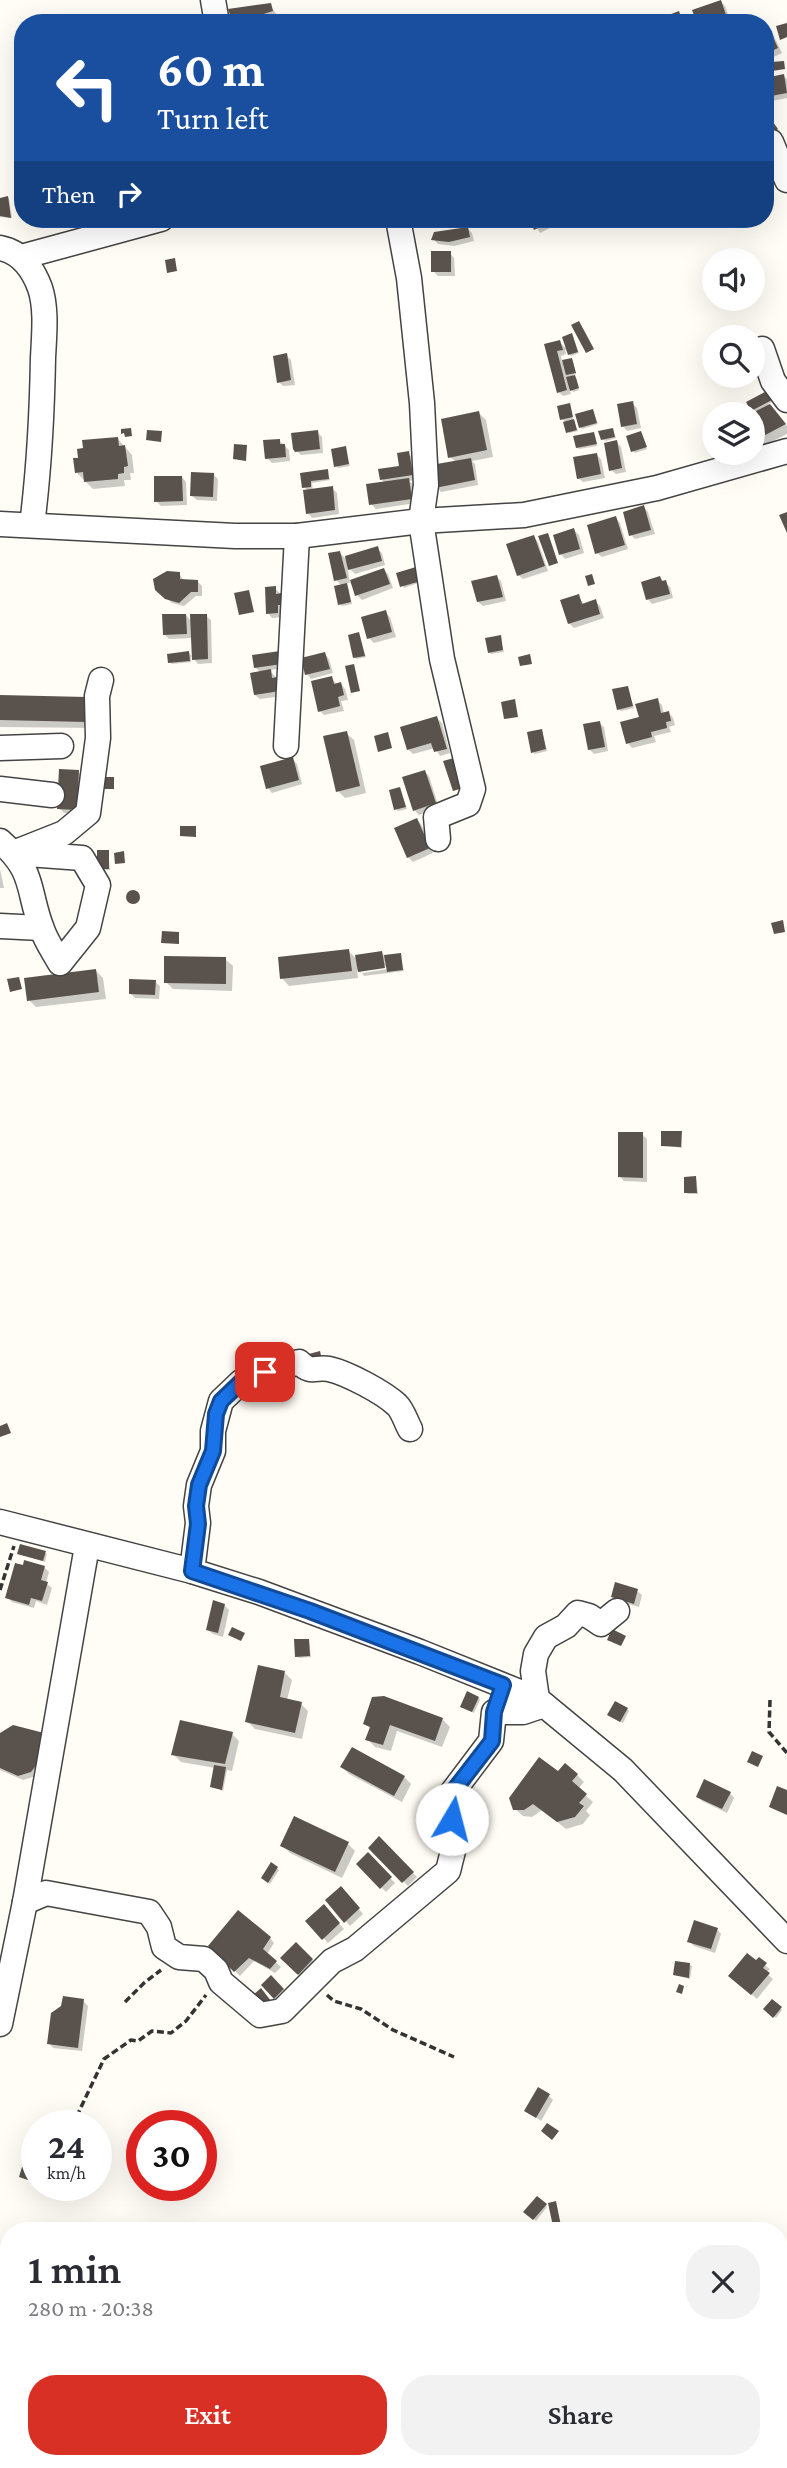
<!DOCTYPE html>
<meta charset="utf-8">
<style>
body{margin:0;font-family:"Crimson Pro",serif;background:#f2f2f3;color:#2b2b33;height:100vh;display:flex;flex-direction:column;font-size:26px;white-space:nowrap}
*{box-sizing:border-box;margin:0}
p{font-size:23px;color:#7c7c81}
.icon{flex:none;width:38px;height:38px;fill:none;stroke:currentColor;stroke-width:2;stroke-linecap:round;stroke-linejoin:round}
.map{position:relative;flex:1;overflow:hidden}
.side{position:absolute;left:0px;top:2222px;width:788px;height:247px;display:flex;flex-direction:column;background:#fff;border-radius:28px 28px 0 0;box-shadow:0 7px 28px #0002}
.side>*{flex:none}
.top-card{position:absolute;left:14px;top:14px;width:760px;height:214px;border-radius:28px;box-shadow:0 7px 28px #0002;background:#1a4fa0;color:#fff;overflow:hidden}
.tools{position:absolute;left:702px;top:248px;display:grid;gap:14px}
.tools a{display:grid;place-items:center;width:63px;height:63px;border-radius:50%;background:#fff;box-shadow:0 7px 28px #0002;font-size:35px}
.speed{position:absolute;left:21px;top:2110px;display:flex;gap:14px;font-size:35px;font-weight:700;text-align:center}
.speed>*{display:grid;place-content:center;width:91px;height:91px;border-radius:50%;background:#fff;box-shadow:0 7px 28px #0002;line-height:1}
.speed small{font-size:18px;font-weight:400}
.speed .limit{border:10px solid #d22;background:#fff;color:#111}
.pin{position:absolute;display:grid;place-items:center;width:60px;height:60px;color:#fff;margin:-30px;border-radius:14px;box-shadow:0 4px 10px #0006}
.me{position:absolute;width:77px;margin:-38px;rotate:8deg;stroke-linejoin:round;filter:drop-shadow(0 0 5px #0008)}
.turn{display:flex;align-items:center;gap:24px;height:147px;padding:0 28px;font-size:32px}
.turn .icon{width:91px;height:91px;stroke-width:2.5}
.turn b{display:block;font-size:49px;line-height:60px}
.then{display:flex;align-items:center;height:66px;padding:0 28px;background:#0003;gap:14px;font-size:26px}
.round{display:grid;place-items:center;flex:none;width:74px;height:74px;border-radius:28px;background:#f2f2f3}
.head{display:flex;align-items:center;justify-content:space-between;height:119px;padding:0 28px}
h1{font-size:42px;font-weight:600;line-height:52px}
.button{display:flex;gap:14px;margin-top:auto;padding:14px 28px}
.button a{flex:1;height:80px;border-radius:28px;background:#d93025;color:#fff;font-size:28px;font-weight:600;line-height:80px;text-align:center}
.button a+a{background:#f2f2f3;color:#2b2b33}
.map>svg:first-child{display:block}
.shadow{fill:#0003}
.building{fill:#5a524d}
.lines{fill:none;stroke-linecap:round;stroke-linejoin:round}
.minor-casing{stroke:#444;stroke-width:27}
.path{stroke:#333;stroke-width:3.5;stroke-dasharray:7 3.5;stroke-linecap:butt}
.minor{stroke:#fff;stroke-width:24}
.route-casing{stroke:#114b97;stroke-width:18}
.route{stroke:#1a73e8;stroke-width:12}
</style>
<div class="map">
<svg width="787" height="2468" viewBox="0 0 787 2468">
<rect width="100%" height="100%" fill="#fffdf5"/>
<!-- shadow -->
<g class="shadow">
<polygon points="720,1 725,6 731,23 698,23"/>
<polygon points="270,5 277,15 252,23 237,22 232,17"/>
<polygon points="768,28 772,32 782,53 765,61 765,29"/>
<polygon points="783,76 787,79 787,98 772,101 767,96 765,79"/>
<polygon points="8,197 9,199 12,218 0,217 0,199"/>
<polygon points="531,219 560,219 562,222 540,233"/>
<polygon points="467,228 472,233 474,241 454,246 438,244 433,239"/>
<polygon points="450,253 454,258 455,276 438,276 433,271"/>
<polygon points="573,337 579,353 571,356 565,349 566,354 561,356 562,362 571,360 573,362 576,374 573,375 577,379 579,390 573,392 569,388 571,394 563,396 559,392 546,346 559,342 569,351"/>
<polygon points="286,355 291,360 295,385 283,386 279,382"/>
<polygon points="752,356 756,377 732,381 728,376 752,376"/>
<polygon points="769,395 772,402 768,404 787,426 787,434 752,451 752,423 761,422 752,410"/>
<polygon points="632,403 637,408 641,428 627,431 623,426"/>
<polygon points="569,405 573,419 572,419 578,431 569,433 564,420 561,419"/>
<polygon points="593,411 598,424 582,429 580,427"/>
<polygon points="479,413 486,420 493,457 472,461 475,464 478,485 441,492 437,487 456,462 450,457"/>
<polygon points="613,430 616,438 606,441 607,444 617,442 621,447 626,472 616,474 611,470 606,441 602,439"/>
<polygon points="317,432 322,437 323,453 301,455 294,448"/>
<polygon points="641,433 647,449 635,453 633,451"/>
<polygon points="594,434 597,446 579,449 577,447"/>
<polygon points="117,438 132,455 134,473 130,473 131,480 124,480 125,486 93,489 76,472"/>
<polygon points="279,440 289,450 290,461 272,463 267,458"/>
<polygon points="345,448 350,466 338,468 336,466"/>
<polygon points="408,453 413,458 416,480 409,481 413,484 416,503 376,509 371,504 385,483 382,480 401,468"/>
<polygon points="596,455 601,459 605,478 583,482 578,478"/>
<polygon points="327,471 330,480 312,483 313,491 332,488 337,493 339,514 312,518 308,513 308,491 304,487 302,474"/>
<polygon points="213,474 218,479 217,501 197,500 192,496"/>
<polygon points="182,477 186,482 187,505 161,506 156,501"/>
<polygon points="644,507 648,512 655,534 635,539 631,535"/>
<polygon points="616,518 620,523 628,549 602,557 597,553"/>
<polygon points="574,530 579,535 584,553 565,559 561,554"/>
<polygon points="534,537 538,542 548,571 523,579 518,575"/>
<polygon points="377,548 382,553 385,565 355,574 347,566 350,582 384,570 388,574 393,588 362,600 357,595 352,582 345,584 348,586 352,604 342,606 340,604 342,586 336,580 340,553 345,558"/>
<polygon points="179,573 184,581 198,582 202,586 202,596 196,596 184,606 172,603 162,594"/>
<polygon points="398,575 421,582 404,588"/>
<polygon points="497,577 501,581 506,601 483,606 478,602"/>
<polygon points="660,578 670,587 673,598 652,604 648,599"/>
<polygon points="275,588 286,600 282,617 272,618 268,613"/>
<polygon points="578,596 585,605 595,601 600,606 604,618 574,628 569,623"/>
<polygon points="385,612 390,617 396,637 374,643 369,638"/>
<polygon points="186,615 192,622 206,616 211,620 212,663 198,664 191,656 191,662 172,664 170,662 189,653 193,658 193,638 169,639 164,634"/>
<polygon points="359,634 366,657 357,659 355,658"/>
<polygon points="500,637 504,652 491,654 490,652"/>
<polygon points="280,653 286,668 269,670 275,676 283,696 260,699 255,695 261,673 255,667"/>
<polygon points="325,654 329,659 333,673 311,679 307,674"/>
<polygon points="332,678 337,685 341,684 345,689 348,700 341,701 344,711 324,715 320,711"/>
<polygon points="627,687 634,708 621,711 619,709"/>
<polygon points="0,697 87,699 94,728 0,727"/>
<polygon points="657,700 662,705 664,714 669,713 673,718 675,725 669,727 671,732 654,736 656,742 632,748 628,743 641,719"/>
<polygon points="437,718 442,723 450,753 440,756 435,748 413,754 408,749"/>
<polygon points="599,723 604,727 608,751 594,754 589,749"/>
<polygon points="542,731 547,751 535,754 533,752"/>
<polygon points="346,733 354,740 366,793 345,798 338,791"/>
<polygon points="292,759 297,764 302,784 272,793 268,788"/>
<polygon points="78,772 83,776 81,814 64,813 59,808"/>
<polygon points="425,772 429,776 439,808 419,815 414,810"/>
<polygon points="400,789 407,809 398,811 396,809"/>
<polygon points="417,820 421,824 433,853 413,862 408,857"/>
<polygon points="108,851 110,870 101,870"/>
<polygon points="0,869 4,888 0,888"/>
<circle cx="134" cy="898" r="6"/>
<polygon points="348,951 358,960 382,953 386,957 400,954 404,971 364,976 362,973 394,968 393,965 361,970 361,973 357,969 358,978 289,986 282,978"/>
<polygon points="225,959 233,966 232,991 173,989 166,982"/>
<polygon points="96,971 103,978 106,999 36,1007 29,1000"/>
<polygon points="155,982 160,986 159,999 135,998 130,993"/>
<polygon points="681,1133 682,1148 662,1145"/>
<polygon points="642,1134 647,1139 647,1182 624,1181 620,1177"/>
<polygon points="696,1178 698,1194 688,1194 686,1193"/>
<polygon points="45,1553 47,1554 45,1562 19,1554"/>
<polygon points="44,1567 49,1572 46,1583 52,1588 47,1605 36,1601 34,1608 12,1602 7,1597"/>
<polygon points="637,1591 642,1595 639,1607 617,1601 613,1596"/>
<polygon points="224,1605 229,1610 223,1637 213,1634 208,1630"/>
<polygon points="309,1640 311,1657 299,1658 297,1656"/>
<polygon points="285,1673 292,1680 287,1700 301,1704 308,1711 302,1739 255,1729 247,1721"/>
<polygon points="478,1698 480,1700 474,1713 464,1708"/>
<polygon points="627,1709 629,1711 623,1723 611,1717"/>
<polygon points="442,1719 450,1727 442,1747 397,1731 391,1751 375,1747 367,1739 371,1729 365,1723"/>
<polygon points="232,1734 239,1741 232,1771 227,1770 223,1791 212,1787 215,1768 181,1762 173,1754"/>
<polygon points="43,1735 36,1776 23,1780 0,1770 0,1736"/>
<polygon points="342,1767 404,1777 411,1784 402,1802 349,1774"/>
<polygon points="558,1774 577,1775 584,1782 578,1789 593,1802 586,1811 590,1815 583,1824 566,1829 542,1810 532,1817 523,1816 515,1809"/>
<polygon points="730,1793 734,1798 727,1813 702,1801 698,1797"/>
<polygon points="379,1839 417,1877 408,1886 370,1848"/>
<polygon points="348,1844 355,1851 342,1878 290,1853 282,1845"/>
<polygon points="368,1855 395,1883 386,1892 358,1864"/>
<polygon points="271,1865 279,1870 270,1884 263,1878"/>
<polygon points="341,1888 363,1914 350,1926 327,1901"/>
<polygon points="324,1907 344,1929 328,1943 308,1921"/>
<polygon points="717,1929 721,1934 715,1953 694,1946 689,1941"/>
<polygon points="270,1938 274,1943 267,1954 281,1967 275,1973 254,1961 240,1976 210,1946"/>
<polygon points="296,1944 317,1965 303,1978 283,1958"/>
<polygon points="756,1963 765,1965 770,1969 766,1973 773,1979 757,1999 735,1980"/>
<polygon points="690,1965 692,1966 690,1979 675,1975"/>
<polygon points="83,2001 88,2006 82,2051 53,2048 49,2043"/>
<polygon points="772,2001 782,2010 776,2018 765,2009"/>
<polygon points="548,2095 553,2100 541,2121 526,2110"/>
<polygon points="537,2199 547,2207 536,2221 526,2212"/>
</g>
<!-- building -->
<g class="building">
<polygon points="721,0 728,21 697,23 692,10"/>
<polygon points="271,3 273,11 244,20 231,18 228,9"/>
<polygon points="679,11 683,23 663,23 661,18"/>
<polygon points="124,14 128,23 106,23 105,18"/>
<polygon points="787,23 787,37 780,40 776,26"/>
<polygon points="768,26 778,48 765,54 765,27"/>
<polygon points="784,61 785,69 772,71 771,62"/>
<polygon points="784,74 787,93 766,97 765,78"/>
<polygon points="765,111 778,129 767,138 765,135"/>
<polygon points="8,196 11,218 0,216 0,198"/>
<polygon points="529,219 556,219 534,230"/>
<polygon points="468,227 470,237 449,242 431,240 434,232"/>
<rect x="431" y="251" width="20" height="21"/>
<polygon points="175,258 177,271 167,273 165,260"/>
<polygon points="579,321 594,349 586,353 571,325"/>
<polygon points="572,333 578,352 568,355 562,337"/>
<polygon points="560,340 563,350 557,351 567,390 557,393 544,344"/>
<polygon points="287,353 291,380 277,383 273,356"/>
<polygon points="572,358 576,373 566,375 562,360"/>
<polygon points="575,375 579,388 570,391 566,377"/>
<polygon points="767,391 772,400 751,411 746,402"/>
<polygon points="633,401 637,424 621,427 617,404"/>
<polygon points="570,403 573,417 560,420 557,406"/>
<polygon points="770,404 786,424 752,442 752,423 758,421 752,413"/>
<polygon points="731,407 733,415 712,415 711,412"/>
<polygon points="593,409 597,423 579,428 575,414"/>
<polygon points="479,411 487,450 448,458 441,419"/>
<polygon points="574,419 577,430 566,433 563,422"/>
<polygon points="131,428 132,436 125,437 124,433 121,434 121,429"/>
<polygon points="613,428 615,437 601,440 598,431"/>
<polygon points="147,430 162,431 161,442 146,440"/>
<polygon points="318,430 320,449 295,452 293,449 291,433"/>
<polygon points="641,431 647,447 631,452 626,436"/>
<polygon points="594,432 597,444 576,448 573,436"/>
<polygon points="118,437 119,446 125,445 128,466 124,467 124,473 118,474 118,479 84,482 83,472 75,473 73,458 78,458 77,449 83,448 82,440"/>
<polygon points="280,439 280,444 285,444 286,457 265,459 263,440"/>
<polygon points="617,440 622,468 609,471 604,443"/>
<polygon points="234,444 247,445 246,461 233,459"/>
<polygon points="346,446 349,464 334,467 331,449"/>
<polygon points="409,451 413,475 380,480 378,469 399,466 397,453"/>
<polygon points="597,453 601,474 577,479 573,457"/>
<polygon points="471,458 475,480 435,488 431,465"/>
<polygon points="328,469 329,479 311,481 311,487 302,488 300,473"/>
<polygon points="191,472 214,473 213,497 190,496"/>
<polygon points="154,476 182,476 183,501 154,502"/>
<polygon points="409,478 412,499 369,505 366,484"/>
<polygon points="333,486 335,510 306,514 303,490"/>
<polygon points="644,505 651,530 629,536 623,512"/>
<polygon points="787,512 787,533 779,515"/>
<polygon points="616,516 625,545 595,554 587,525"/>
<polygon points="574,528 580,549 559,555 553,535"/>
<polygon points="548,533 558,563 549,566 538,536"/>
<polygon points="534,535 545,566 517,576 506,544"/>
<polygon points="378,546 382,561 348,570 345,556"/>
<polygon points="340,551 347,578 334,581 328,553"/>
<polygon points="416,567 421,581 400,587 396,573"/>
<polygon points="384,568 390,584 355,596 350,580"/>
<polygon points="167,571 180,572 180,579 198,580 198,592 191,592 179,603 165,599 155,590 153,579"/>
<polygon points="592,574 595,584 588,586 585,576"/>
<polygon points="497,575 503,597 477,602 471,581"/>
<polygon points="660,576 662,581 666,580 670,594 646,600 641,582"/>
<polygon points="347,583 351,602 338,605 334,586"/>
<polygon points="276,586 276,594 282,593 282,605 278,605 278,613 266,614 265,587"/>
<polygon points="249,590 254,612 239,615 234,593"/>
<polygon points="579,594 582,604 596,599 600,614 568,624 560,600"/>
<polygon points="386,610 392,632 367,639 361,617"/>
<polygon points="162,614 186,614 187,634 163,635"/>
<polygon points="190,614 207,614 208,659 192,660"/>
<polygon points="359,632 365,656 353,658 348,635"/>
<polygon points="501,635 503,650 488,653 485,638"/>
<polygon points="189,651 190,661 168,663 167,654"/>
<polygon points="280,651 282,664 254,668 252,655"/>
<polygon points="325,652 330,669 305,675 301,658"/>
<polygon points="530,654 532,664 520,666 518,657"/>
<polygon points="354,664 360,691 351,693 345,666"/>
<polygon points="271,669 272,678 277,677 280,691 254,695 250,673"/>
<polygon points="332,676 334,684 341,682 344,695 338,697 340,706 318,712 311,681"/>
<polygon points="628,686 633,706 617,710 612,689"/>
<polygon points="0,695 87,697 87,722 0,720"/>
<polygon points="658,698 661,713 669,711 671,721 666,722 667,728 651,732 652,737 626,744 620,722 639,717 635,704"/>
<polygon points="515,699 518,717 504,719 501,702"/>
<polygon points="437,716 447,749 434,752 431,743 407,750 400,727"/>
<polygon points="600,721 605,747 588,750 583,724"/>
<polygon points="542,729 546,749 531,753 527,732"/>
<polygon points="347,731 360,786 336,792 323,736"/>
<polygon points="388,732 392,748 378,752 374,736"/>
<polygon points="293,757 299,780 266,789 260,766"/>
<polygon points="454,758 463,788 453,791 443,761"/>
<polygon points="59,769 79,770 77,810 57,809"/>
<polygon points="425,770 436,803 413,811 402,777"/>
<rect x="103" y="777" width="11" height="12"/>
<polygon points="400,787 406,807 394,810 389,790"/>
<polygon points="417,818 430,848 407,858 394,828"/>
<polygon points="180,826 196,826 196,837 180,836"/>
<rect x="97" y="850" width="12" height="19"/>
<polygon points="124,851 125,863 115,864 114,853"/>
<circle cx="133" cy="897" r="7"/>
<polygon points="783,920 785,932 774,934 771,923"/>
<polygon points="162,931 179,932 179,944 161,943"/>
<polygon points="349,949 352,971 280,979 278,957"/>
<polygon points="382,951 385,968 358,972 355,955"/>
<polygon points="401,953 403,970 387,972 384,955"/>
<polygon points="164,956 226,957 226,984 164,983"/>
<polygon points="96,969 99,992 27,1001 24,978"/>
<polygon points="19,977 22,989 10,992 7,979"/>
<polygon points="129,979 156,980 155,995 129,994"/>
<polygon points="661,1131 682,1131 681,1147 661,1146"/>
<polygon points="618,1132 643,1132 643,1178 618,1177"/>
<polygon points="696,1176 697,1193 684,1193 684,1177"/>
<polygon points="320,1351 322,1360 308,1364 305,1355"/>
<polygon points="7,1423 11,1433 0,1437 0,1426"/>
<polygon points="20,1544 46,1551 43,1561 17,1554"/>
<polygon points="24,1560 45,1566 41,1580 48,1582 42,1601 31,1598 29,1605 5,1598 15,1563 23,1565"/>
<polygon points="615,1582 638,1589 634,1604 611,1597"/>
<polygon points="213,1600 225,1604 218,1633 206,1630"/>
<polygon points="232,1627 245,1633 241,1641 228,1635"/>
<polygon points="612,1629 626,1636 621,1646 607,1640"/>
<polygon points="294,1639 309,1639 310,1656 295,1657"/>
<polygon points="258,1665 285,1671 280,1697 302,1702 295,1733 245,1722"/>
<polygon points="467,1691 479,1697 472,1712 460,1707"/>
<polygon points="384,1696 443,1718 435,1741 390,1725 383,1745 365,1740 370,1727 363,1724 372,1697"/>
<polygon points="615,1701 628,1708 620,1722 607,1715"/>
<polygon points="180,1720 233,1732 225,1764 171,1755"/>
<polygon points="13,1725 44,1733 41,1759 31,1772 18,1776 0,1768 0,1733"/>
<polygon points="352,1747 405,1776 394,1796 340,1767"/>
<polygon points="752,1751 763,1756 758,1767 747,1762"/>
<polygon points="539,1757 558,1771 565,1763 578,1774 572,1781 587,1794 579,1803 584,1806 575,1817 557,1822 533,1804 524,1810 513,1810 509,1798"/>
<polygon points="214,1765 226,1767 222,1790 210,1787"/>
<polygon points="704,1779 731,1792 722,1809 696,1797"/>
<polygon points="777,1786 787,1790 787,1815 769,1807"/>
<polygon points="294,1816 349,1842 335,1872 280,1846"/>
<polygon points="379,1836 414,1872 402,1883 368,1848"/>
<polygon points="368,1852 392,1877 380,1889 356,1864"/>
<polygon points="271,1862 278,1867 268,1883 261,1878"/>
<polygon points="341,1886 360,1908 344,1923 325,1900"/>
<polygon points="324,1904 340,1923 322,1940 305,1921"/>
<polygon points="238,1910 271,1937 263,1949 277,1961 270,1969 249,1958 234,1972 208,1946"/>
<polygon points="694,1920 718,1928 711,1949 687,1942"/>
<polygon points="296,1942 313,1959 298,1975 280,1958"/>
<polygon points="747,1953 756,1960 759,1957 767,1963 763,1968 770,1973 751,1995 728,1976"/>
<polygon points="675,1961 690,1963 689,1978 673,1975"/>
<polygon points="271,1975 284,1989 274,1999 261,1985"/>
<polygon points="679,1984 684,1986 682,1994 676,1992"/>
<polygon points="261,1988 271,2001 262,2009 252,1996"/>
<polygon points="63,1996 84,1999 78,2048 47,2044 51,2013 61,2006"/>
<polygon points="772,1999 782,2007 773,2018 763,2009"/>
<polygon points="538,2087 550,2094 536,2118 524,2111"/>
<polygon points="547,2123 559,2131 552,2140 541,2131"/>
<polygon points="22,2167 31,2169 28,2180 19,2177"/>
<polygon points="537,2196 547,2204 533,2220 523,2212"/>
<polygon points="556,2201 562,2231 554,2231 548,2203"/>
</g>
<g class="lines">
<defs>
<g id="minor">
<polyline points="213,0 217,23"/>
<polyline points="765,142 771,142 787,180"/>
<polyline points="398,219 409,278 422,403 426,485 421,521 442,659 473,789 468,804 436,817 438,839"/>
<path d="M0,248c21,4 33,21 40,40 7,21 4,48 3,70 -1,56 -4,112 -11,167"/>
<polyline points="21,257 161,219"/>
<polyline points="762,349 773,381 787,400"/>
<polyline points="0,524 235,536 297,536 421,521 524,515 657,488 787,451"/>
<polyline points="286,746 297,536"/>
<polyline points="0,748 61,746"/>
<polyline points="0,789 52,795"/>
<path d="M0,841c36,31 27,50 42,88 4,12 12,23 18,34l28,-35 10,-43 -16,-27 -68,-5"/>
<polyline points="21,850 64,833 88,813 98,738 97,696 101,680"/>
<polyline points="0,926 41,928"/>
<polyline points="0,1522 192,1571 259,1592 420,1652 537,1699 623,1770 787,1941"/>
<path d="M192,1571l6,-48 -2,-17 3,-21 14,-34v-20l8,-30 20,-19 24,-10 34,-10c13,13 16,4 30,7 18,4 54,23 68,36 6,6 9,17 13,24"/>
<polyline points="537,1699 533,1671 536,1654 546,1637 566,1626 578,1613 589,1616 601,1624 617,1611"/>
<polyline points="25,1902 46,1893 149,1912 159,1927 164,1947 179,1957 204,1959 216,1970 221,1982 260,2015 282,2011 332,1961 355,1949 448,1871 456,1839 448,1798 491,1741 494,1712 523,1712 544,1705"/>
<polyline points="0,2024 25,1902 87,1546"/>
<path d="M0,2297c3,11 0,20 9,28"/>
<polyline points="34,2460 36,2468"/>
<polyline points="323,2460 329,2468"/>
<polyline points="585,2460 591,2468"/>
<polyline points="378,2468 392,2460"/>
</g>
</defs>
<!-- minor casing -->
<use href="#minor" class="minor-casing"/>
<!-- path -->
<g class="path">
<polyline points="0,1590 14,1546"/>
<polyline points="770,1700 769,1732 787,1753"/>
<polyline points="327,1995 334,2001 361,2009 393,2030 454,2057"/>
<polyline points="125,2002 144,1983 161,1970"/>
<polyline points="72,2126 104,2059 131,2040 138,2041 152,2031 171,2033 186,2021 206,1995"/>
</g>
<!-- minor -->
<use href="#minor" class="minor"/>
</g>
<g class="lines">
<defs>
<polyline id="route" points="265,1372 241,1382 221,1401 216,1414 213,1451 199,1485 196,1506 198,1524 192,1571 310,1611 503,1685 494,1712 492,1741 448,1798 452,1819"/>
</defs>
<!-- route casing -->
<use href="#route" class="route-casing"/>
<!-- route -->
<use href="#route" class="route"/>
</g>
</svg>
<div class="tools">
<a><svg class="icon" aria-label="sound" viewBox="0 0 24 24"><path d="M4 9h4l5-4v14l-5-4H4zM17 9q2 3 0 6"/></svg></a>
<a><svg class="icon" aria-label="search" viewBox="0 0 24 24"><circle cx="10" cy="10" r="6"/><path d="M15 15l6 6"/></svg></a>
<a><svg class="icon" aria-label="layers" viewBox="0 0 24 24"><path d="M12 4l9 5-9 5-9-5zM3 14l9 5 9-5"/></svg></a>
</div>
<div class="speed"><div>24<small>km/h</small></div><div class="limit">30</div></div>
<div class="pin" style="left:265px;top:1372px;background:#d93025"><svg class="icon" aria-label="arrive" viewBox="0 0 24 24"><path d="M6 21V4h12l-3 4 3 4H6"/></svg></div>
<svg class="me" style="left:452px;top:1819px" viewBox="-20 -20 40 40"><circle r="19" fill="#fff"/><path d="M0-13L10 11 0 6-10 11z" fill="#1a73e8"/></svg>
<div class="top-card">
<div class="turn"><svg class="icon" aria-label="left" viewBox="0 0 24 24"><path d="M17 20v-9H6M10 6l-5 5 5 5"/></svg><div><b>60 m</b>Turn left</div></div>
<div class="then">Then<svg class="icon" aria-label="right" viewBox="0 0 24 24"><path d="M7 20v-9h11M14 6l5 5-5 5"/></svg></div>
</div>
<section class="side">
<div class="head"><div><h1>1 min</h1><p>280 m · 20:38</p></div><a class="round"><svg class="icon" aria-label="close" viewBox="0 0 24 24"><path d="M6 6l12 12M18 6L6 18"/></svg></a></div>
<div class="button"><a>Exit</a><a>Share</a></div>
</section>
</div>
